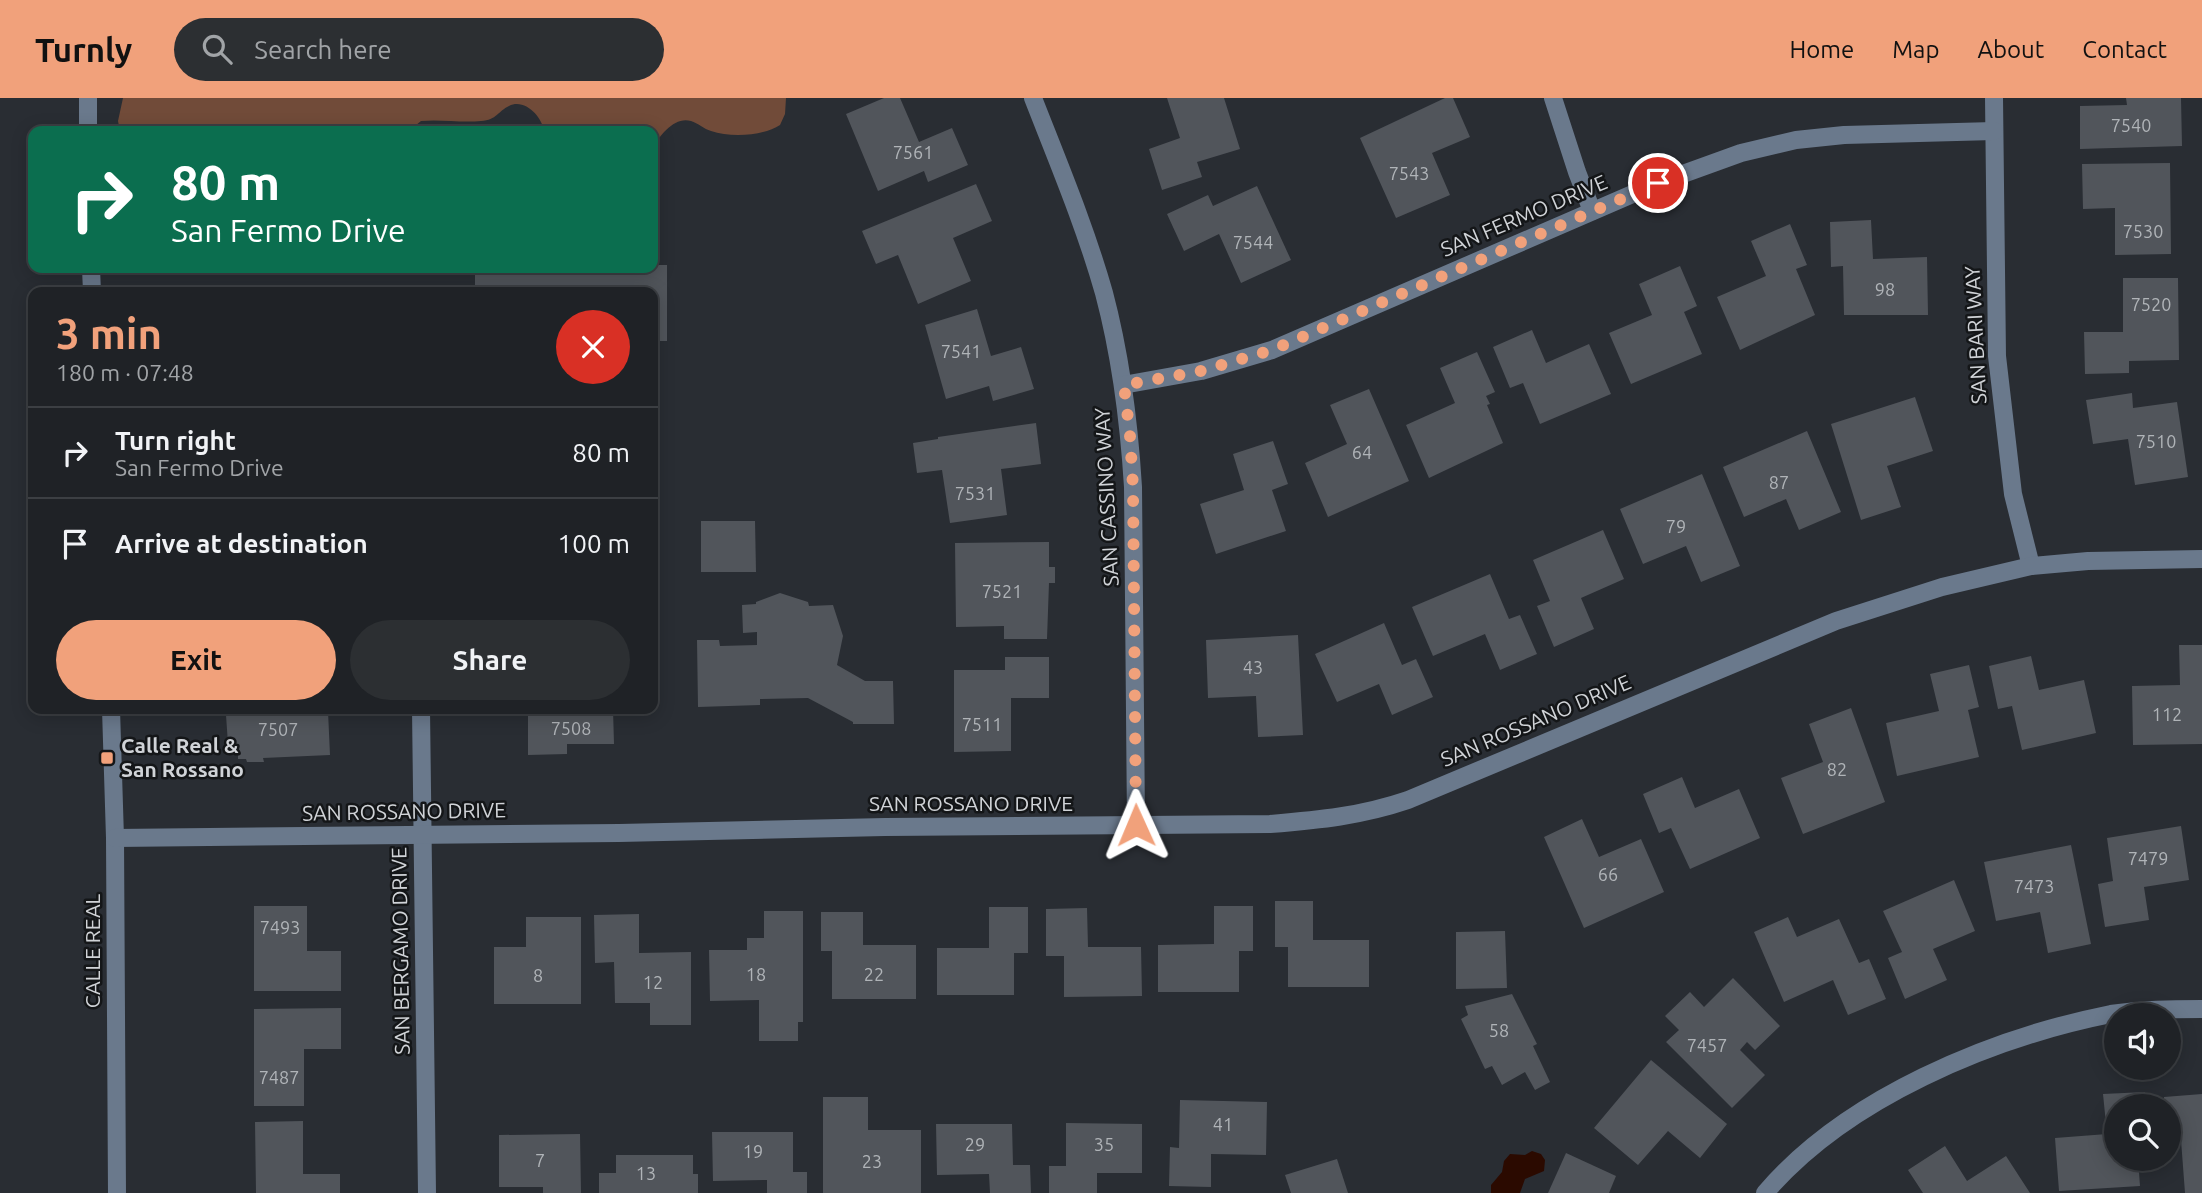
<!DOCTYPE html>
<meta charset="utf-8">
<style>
body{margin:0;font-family:Ubuntu,sans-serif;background:#2c2f32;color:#f1f3f6;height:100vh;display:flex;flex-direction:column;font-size:26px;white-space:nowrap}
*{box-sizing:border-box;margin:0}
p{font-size:23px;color:#a1a4a7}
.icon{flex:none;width:38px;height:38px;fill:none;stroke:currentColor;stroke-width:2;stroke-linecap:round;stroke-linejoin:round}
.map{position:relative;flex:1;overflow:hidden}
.details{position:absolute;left:28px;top:189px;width:630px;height:427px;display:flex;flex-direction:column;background:#1f2226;border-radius:14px;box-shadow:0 4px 18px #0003,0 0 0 2px #3c3f43}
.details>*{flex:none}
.top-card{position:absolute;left:28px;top:28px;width:630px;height:147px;border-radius:14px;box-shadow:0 4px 18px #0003,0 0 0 2px #3c3f43;background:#0b6e4f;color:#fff;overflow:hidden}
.fabs{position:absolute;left:2104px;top:905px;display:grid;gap:14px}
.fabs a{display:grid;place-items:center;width:77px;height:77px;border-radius:50%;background:#1f2226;box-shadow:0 4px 18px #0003,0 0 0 2px #3c3f43;font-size:35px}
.pin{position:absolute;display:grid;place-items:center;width:60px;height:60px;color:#fff;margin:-30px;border:4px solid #fff;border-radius:50%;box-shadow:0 2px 7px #0007}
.me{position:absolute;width:77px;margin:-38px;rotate:359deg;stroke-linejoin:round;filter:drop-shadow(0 0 5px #0008)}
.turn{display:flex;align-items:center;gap:24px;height:147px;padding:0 28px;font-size:32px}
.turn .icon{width:91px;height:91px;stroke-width:2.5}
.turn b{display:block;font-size:49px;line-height:60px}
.round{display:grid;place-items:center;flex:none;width:74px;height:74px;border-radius:37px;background:#2c2f32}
.headline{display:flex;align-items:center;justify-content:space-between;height:119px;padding:0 28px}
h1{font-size:42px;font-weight:600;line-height:52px;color:#f1a17b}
.primary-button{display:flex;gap:14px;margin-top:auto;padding:14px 28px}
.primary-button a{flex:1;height:80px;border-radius:42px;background:#f1a17b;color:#111;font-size:28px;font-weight:600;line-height:80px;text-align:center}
.primary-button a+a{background:#2c2f32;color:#f1f3f6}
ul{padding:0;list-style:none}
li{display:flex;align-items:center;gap:21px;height:91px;padding:0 28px;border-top:2px solid #3c3f43}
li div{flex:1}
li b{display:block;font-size:26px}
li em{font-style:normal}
header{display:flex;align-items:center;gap:42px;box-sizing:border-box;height:98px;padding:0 35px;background:#f1a17b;color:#111}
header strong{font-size:33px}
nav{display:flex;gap:38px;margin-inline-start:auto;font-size:24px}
.search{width:490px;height:63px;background:#2c2f32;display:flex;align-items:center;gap:18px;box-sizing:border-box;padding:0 24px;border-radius:38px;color:#a1a4a7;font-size:26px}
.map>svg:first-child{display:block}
.green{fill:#714b39}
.water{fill:#2b0a00}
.building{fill:#51555b}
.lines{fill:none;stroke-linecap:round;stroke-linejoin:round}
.minor{stroke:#6a798c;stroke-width:18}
.route{stroke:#f1a17b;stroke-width:12;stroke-dasharray:0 21.6}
.poi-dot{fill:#f1a17b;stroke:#141618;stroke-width:2.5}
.labels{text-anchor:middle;stroke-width:5;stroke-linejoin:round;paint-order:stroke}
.number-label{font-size:18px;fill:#b0b4b8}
.street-label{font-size:21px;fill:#d0d3d7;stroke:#141618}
.poi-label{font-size:21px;font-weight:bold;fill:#d0d3d7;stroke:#141618;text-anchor:start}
</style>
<header>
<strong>Turnly</strong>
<div class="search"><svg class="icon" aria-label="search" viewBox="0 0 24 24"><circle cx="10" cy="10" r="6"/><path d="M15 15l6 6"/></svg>Search here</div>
<nav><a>Home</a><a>Map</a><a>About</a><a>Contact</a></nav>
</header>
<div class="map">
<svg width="2202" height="1095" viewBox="0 0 2202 1095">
<rect width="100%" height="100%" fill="#292d33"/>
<!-- green -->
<path class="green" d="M123,0h663l-1,16 -5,11c-17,11 -49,13 -69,6 -7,-2 -13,-8 -20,-10 -16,-5 -31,14 -38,26v-16h-109c-2,-14 -19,-33 -35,-25 -11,5 -12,14 -28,15 -20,2 -40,-2 -60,0l-12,10h-289l-2,-10z"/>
<!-- water -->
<polygon class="water" points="1532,1053 1541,1056 1545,1062 1544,1073 1525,1081 1520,1095 1491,1095 1491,1087 1502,1074 1504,1063 1510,1056 1525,1057"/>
<!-- building -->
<g class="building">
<polygon points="884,0 900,0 919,44 952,30 968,67 928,84 924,73 878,93 846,16"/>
<polygon points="1167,0 1224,0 1240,51 1197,64 1202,79 1162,92 1149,51 1180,40"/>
<polygon points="1445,0 1453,0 1470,39 1432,55 1450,97 1396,120 1360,40"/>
<polygon points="2126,0 2181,0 2182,48 2080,51 2080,8 2127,7"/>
<polygon points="2170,65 2171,156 2115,157 2115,110 2083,111 2082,66"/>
<polygon points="976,86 992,123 953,140 971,183 918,206 898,157 876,166 862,133"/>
<polygon points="1257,88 1291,162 1241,185 1219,136 1184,153 1167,116 1208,97 1213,108"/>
<polygon points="1871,122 1873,161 1927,159 1928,217 1844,217 1843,168 1831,169 1830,124"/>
<polygon points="1790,126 1807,167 1796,171 1815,217 1740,252 1717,199 1766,178 1751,143"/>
<polygon points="653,167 667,167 667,243 653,243 653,194 453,194 453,190 475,190 475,170 653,170"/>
<polygon points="1680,168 1697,208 1684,214 1702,256 1631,286 1609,235 1652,217 1639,186"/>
<polygon points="2123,180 2178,180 2179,262 2129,263 2129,275 2085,276 2084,234 2123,234"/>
<polygon points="977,211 991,258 1021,249 1034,291 993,303 989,288 946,301 925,227"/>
<polygon points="1532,232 1546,265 1589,246 1611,296 1540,326 1523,285 1510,290 1493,249"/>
<polygon points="1477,254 1495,294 1486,298 1490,306 1487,307 1503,345 1429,380 1406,327 1455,305 1440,270"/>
<polygon points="1369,291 1409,383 1328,419 1305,365 1347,346 1330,307"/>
<polygon points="2132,295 2133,310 2177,304 2188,379 2135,387 2128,341 2093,346 2086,302"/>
<polygon points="1915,299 1933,353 1887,368 1901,409 1861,422 1831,326"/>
<polygon points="1036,325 1041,366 1001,371 1007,417 950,425 942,372 917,375 913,345 938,341 938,339"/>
<polygon points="1807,333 1841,414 1799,432 1786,401 1744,419 1723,369"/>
<polygon points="1273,343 1288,386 1272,392 1286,433 1216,456 1200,406 1244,392 1233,356"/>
<polygon points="1702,376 1740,468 1701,484 1686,448 1643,466 1620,411"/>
<polygon points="701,423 755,423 756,474 701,474"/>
<polygon points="1603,432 1624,481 1581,500 1594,531 1554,549 1537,508 1550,503 1533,462"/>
<polygon points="1049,444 1049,469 1055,469 1055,485 1049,485 1047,541 1004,541 1004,528 956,529 955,445"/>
<polygon points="1490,476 1509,521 1520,517 1537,556 1500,572 1485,536 1433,558 1412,509"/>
<polygon points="780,495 808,504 809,508 833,507 843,538 837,567 865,583 893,583 894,626 853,626 853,624 808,600 760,601 760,607 698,609 697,542 719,542 720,548 757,547 757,534 743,535 742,507 756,506 756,504"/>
<polygon points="1384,525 1402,567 1416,561 1433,599 1392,617 1379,586 1337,604 1315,556"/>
<polygon points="1298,537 1303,637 1258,639 1256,598 1208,600 1206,542"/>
<polygon points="2179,547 2202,547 2202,646 2133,647 2132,588 2180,587"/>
<polygon points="2031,558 2039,592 2084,582 2096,635 2022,652 2012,608 1998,611 1989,568"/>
<polygon points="1005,559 1049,559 1049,600 1011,600 1011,653 954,654 954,572 1005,572"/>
<polygon points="1969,567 1979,609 1968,612 1979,659 1897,678 1886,625 1939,613 1930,576"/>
<polygon points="1851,610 1885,704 1803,736 1781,680 1823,664 1809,626"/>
<polygon points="235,611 294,611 294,615 328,613 330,657 263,660 264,664 247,664 246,661 238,661 238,646 228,646 226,617 235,617"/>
<polygon points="560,611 613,611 614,646 567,646 567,656 528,657 528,617 560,617"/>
<polygon points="1682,679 1695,710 1739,691 1760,740 1690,771 1671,730 1659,735 1643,696"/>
<polygon points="1582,721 1599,759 1641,741 1664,794 1584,830 1544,739"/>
<polygon points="2181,728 2189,782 2144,789 2149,822 2105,829 2098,786 2113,783 2107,740"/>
<polygon points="2071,747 2091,846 2048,855 2040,814 1996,823 1984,764"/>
<polygon points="1954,782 1975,833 1933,851 1947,882 1905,901 1888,860 1902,854 1883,813"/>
<polygon points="1275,803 1313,803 1313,842 1369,842 1369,889 1288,889 1288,849 1275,849"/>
<polygon points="254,808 307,808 307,853 341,853 341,893 254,893"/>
<polygon points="1214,808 1253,808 1253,853 1239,853 1239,894 1158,894 1158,847 1214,846"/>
<polygon points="989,809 1028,809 1028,855 1014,855 1014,897 937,897 937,850 989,850"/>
<polygon points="1087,810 1088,849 1141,849 1142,898 1064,899 1064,858 1046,858 1046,811"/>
<polygon points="764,813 803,813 803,924 798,924 798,943 759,943 759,902 710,903 709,852 747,852 747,840 764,840"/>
<polygon points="821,814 863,814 863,847 916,847 916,901 832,901 832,853 821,853"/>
<polygon points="639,816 639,855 691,854 691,927 650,927 650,905 615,905 614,864 595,865 594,817"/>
<polygon points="526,819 581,819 581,906 494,906 494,849 526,849"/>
<polygon points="1788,819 1797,839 1839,821 1859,865 1869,861 1886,901 1848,917 1833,882 1784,904 1754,834"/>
<polygon points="1505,833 1507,890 1456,891 1456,834"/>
<polygon points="1733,880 1780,928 1755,952 1747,944 1740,952 1765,977 1732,1010 1666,944 1679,932 1665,918 1690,894 1704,909"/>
<polygon points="1512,896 1537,946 1533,948 1550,984 1535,992 1525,974 1502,987 1492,968 1485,971 1461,921 1468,917 1465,908"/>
<polygon points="341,910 341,951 304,951 304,1008 254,1008 254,911"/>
<polygon points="1651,962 1727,1026 1700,1060 1668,1033 1638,1067 1594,1030"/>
<polygon points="2145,994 2146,1008 2116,1008 2116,1060 2138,1060 2140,1088 2059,1093 2055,1040 2107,1036 2103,996"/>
<polygon points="2202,996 2202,1095 2185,1095 2181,1042 2168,1043 2168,1008 2164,1008 2164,999"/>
<polygon points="823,999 868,999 868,1032 921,1032 921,1095 823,1095"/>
<polygon points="1180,1002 1267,1004 1266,1057 1211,1056 1211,1089 1169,1088 1170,1049 1179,1050"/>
<polygon points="303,1023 303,1076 340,1076 340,1095 256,1095 255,1024"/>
<polygon points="1066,1025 1142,1026 1142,1075 1097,1075 1097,1095 1049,1095 1049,1068 1066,1068"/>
<polygon points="936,1026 1012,1026 1013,1067 1030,1067 1031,1095 990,1095 989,1076 937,1077"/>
<polygon points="712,1034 793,1034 793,1074 807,1074 807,1095 767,1095 767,1082 713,1083"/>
<polygon points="580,1036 581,1095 543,1095 543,1089 499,1089 499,1037"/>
<polygon points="1945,1048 1967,1083 2006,1058 2030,1095 1923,1095 1908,1072"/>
<polygon points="1566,1055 1616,1078 1609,1095 1548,1095"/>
<polygon points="616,1057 693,1057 693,1076 698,1076 698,1095 599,1095 599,1075 616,1075"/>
<polygon points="1337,1061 1348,1095 1291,1095 1285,1077"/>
</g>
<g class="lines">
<!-- minor -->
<g class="minor">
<polyline points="88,0 88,33"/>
<path d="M1033,0c25,64 52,128 71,195 17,64 25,129 29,194l3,338"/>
<polyline points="1553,0 1577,74 1592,113"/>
<polyline points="1994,0 1997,258 2013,396 2031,468"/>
<polyline points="91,170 92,194"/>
<polyline points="1123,287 1201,273 1272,252 1658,85 1741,55 1796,42 1844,37 1994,33"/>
<polyline points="111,611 115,740 117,1095"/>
<polyline points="421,611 427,1095"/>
<path d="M115,740l504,-5 266,-6 385,-3c49,-4 91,-8 138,-24l428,-179 106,-34 89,-21 57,-5 114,-2"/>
<path d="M1765,1095c81,-95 226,-155 346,-179 30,-5 61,-5 91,-5"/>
</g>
</g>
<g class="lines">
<!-- route -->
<polyline class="route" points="1136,727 1133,389 1130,338 1124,287 1201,273 1272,252 1658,85"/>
</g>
<!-- markers -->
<rect class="poi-dot" x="100" y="653" width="14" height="14" rx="3.5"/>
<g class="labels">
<!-- number labels -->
<g class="number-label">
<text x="2131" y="34">7540</text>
<text x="913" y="61">7561</text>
<text x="1409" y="82">7543</text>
<text x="2143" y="140">7530</text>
<text x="1253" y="151">7544</text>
<text x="1885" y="198">98</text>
<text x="2151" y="213">7520</text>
<text x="961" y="260">7541</text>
<text x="2156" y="350">7510</text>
<text x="1362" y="361">64</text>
<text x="1779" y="391">87</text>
<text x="975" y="402">7531</text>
<text x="1676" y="435">79</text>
<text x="1002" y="500">7521</text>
<text x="1253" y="576">43</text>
<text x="2167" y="623">112</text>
<text x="982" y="633">7511</text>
<text x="571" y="637">7508</text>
<text x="278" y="638">7507</text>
<text x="1837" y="678">82</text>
<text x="2148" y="767">7479</text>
<text x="1608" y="783">66</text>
<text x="2034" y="795">7473</text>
<text x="280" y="836">7493</text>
<text x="756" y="883">18</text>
<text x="874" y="883">22</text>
<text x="538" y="884">8</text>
<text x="653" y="891">12</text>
<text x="1499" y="939">58</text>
<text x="1707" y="954">7457</text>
<text x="279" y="986">7487</text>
<text x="1223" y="1033">41</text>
<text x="975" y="1053">29</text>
<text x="1104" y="1053">35</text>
<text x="753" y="1060">19</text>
<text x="540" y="1069">7</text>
<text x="872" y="1070">23</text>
<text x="646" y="1082">13</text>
</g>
<!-- street labels -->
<g class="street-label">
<text transform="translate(1524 118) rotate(-23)" y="7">SAN FERMO DRIVE</text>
<text transform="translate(1976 237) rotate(-93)" y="7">SAN BARI WAY</text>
<text transform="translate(1107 399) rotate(-93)" y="7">SAN CASSINO WAY</text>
<text transform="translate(1536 623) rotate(-23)" y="7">SAN ROSSANO DRIVE</text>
<text x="971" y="713">SAN ROSSANO DRIVE</text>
<text transform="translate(404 714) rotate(-1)" y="7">SAN ROSSANO DRIVE</text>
<text transform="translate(93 853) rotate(-90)" y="7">CALLE REAL</text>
<text transform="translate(401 853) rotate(-91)" y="7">SAN BERGAMO DRIVE</text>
</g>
<!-- poi labels -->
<g class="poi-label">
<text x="121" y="655">Calle Real &amp;<tspan x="121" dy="24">San Rossano</tspan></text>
</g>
</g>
</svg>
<div class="fabs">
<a><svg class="icon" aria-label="sound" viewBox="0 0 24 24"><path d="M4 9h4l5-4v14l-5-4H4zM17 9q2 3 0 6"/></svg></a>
<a><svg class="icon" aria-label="search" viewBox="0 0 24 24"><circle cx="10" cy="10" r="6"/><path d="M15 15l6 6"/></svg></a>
</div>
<div class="pin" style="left:1658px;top:85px;background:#d93025"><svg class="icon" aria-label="arrive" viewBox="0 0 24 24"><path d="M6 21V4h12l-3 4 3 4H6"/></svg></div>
<svg class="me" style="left:1136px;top:727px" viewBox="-20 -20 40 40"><path d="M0-17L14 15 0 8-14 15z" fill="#f1a17b" stroke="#fff" stroke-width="4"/></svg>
<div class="top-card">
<div class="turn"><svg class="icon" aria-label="right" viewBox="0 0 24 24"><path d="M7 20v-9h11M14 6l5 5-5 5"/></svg><div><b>80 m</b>San Fermo Drive</div></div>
</div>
<section class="details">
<div class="headline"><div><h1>3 min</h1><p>180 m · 07:48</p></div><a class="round" style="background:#d93025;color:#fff"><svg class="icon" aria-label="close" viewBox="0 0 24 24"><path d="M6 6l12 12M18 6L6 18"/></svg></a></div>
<ul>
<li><svg class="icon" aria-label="right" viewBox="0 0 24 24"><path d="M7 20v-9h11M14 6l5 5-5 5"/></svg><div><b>Turn right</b><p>San Fermo Drive</p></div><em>80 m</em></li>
<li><svg class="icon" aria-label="arrive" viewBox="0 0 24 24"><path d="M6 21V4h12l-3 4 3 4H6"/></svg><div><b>Arrive at destination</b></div><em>100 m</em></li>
</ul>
<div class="primary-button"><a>Exit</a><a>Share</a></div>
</section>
</div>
